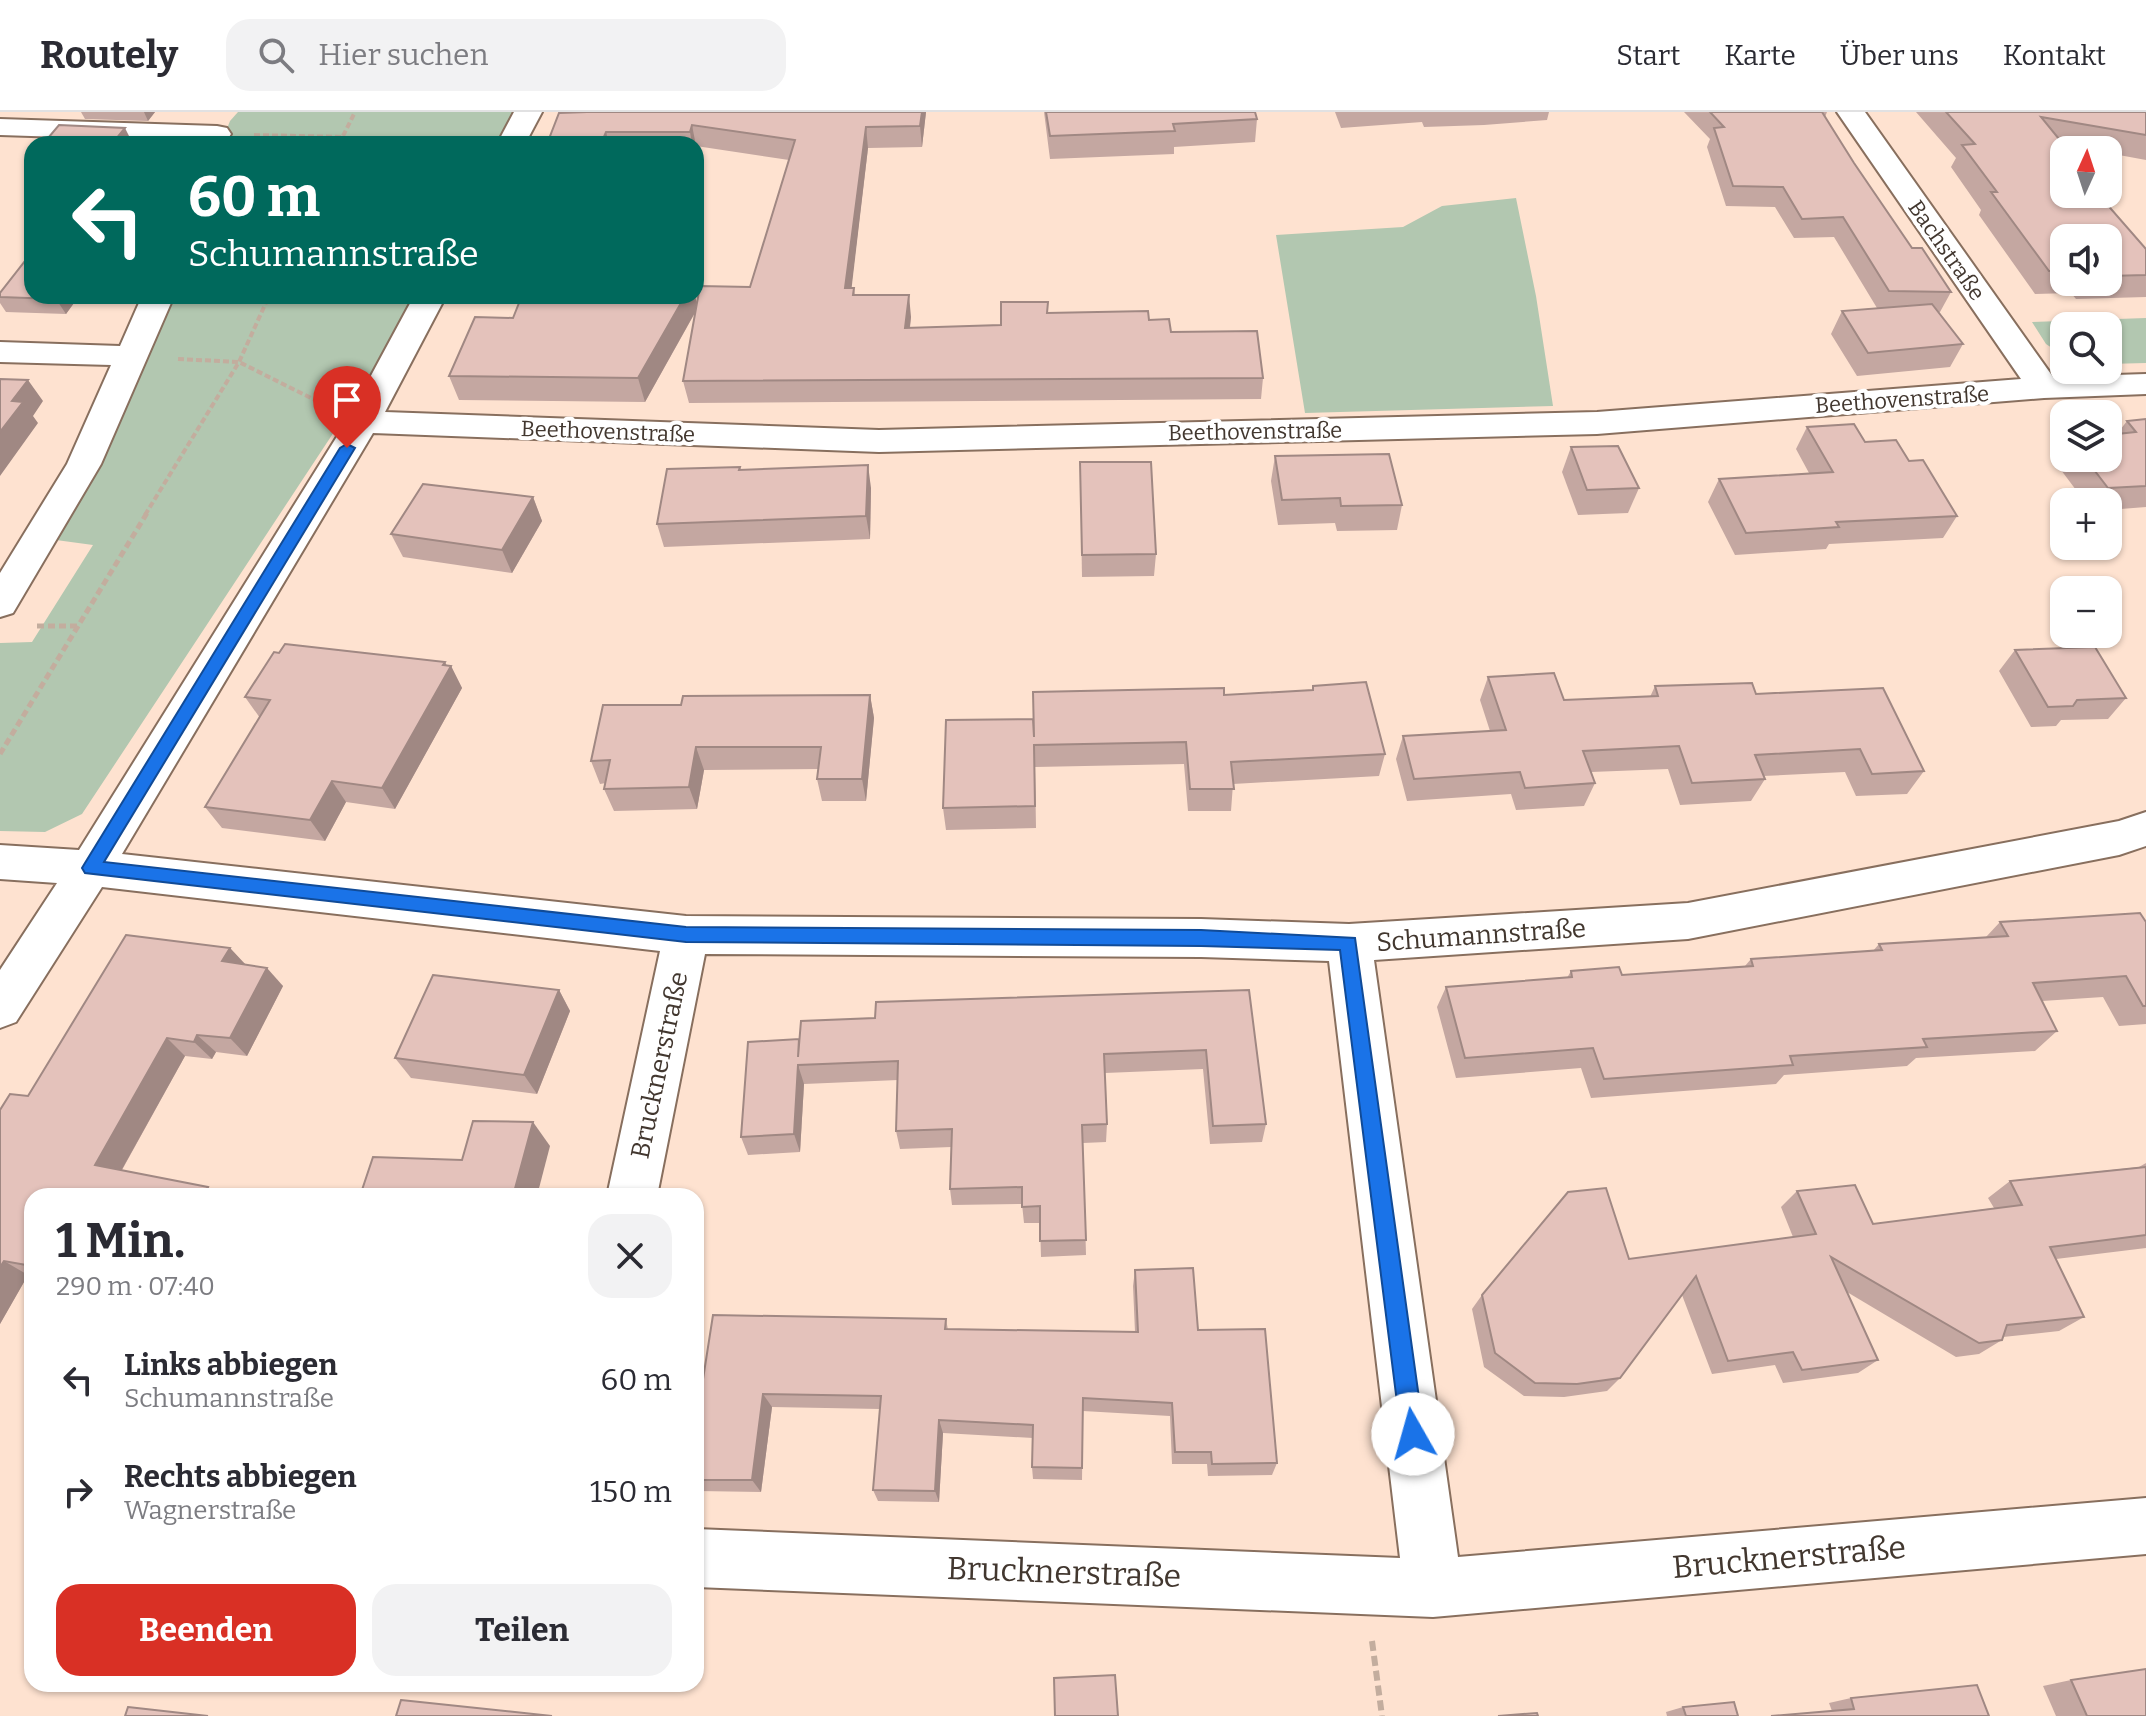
<!DOCTYPE html>
<html lang="de">
<meta charset="utf-8">
<style>
body{margin:0;font-family:Bitter,serif;background:#f2f2f3;color:#2b2b33;height:100vh;display:flex;flex-direction:column;font-size:30px;white-space:nowrap}
*{box-sizing:border-box;margin:0}
p{font-size:26px;color:#7c7c81}
.icon{flex:none;width:44px;height:44px;fill:none;stroke:currentColor;stroke-width:2;stroke-linecap:round;stroke-linejoin:round}
.map{position:relative;flex:1;overflow:hidden}
.drawer{position:absolute;left:24px;top:1076px;width:680px;height:504px;display:flex;flex-direction:column;background:#fff;border-radius:24px;box-shadow:0 2px 6px #0004}
.drawer>*{flex:none}
.banner{position:absolute;left:24px;top:24px;width:680px;height:168px;border-radius:24px;box-shadow:0 2px 6px #0004;background:#00695c;color:#fff;overflow:hidden}
.needle{width:52px;rotate:3deg}
.controls{position:absolute;left:2050px;top:24px;display:grid;gap:16px}
.controls a{display:grid;place-items:center;width:72px;height:72px;border-radius:16px;background:#fff;box-shadow:0 2px 6px #0004;font-size:40px}
.pin{position:absolute;display:grid;place-items:center;width:68px;height:68px;color:#fff;margin:-82px -34px;border-radius:50% 50% 50% 0;rotate:-45deg;box-shadow:0 0 8px #0007}
.pin .icon{rotate:45deg}
.me{position:absolute;width:88px;margin:-44px;rotate:353deg;stroke-linejoin:round;filter:drop-shadow(0 0 6px #0008)}
.turn{display:flex;align-items:center;gap:28px;height:168px;padding:0 32px;font-size:36px}
.turn .icon{width:104px;height:104px;stroke-width:2.5}
.turn b{display:block;font-size:56px;line-height:68px}
.round{display:grid;place-items:center;flex:none;width:84px;height:84px;border-radius:24px;background:#f2f2f3}
.overview{display:flex;align-items:center;justify-content:space-between;height:136px;padding:0 32px}
h1{font-size:48px;font-weight:700;line-height:60px}
.action{display:flex;gap:16px;margin-top:auto;padding:16px 32px}
.action a{flex:1;height:92px;border-radius:24px;background:#d93025;color:#fff;font-size:32px;font-weight:700;line-height:92px;text-align:center}
.action a+a{background:#f2f2f3;color:#2b2b33}
ul{padding:0;list-style:none}
li{display:flex;align-items:center;gap:24px;height:112px;padding:0 32px}
li div{flex:1}
li b{display:block;font-size:30px}
li em{font-style:normal}
header{display:flex;align-items:center;gap:48px;box-sizing:border-box;height:112px;padding:0 40px;background:#fff;border-bottom:2px solid #e1e1e2}
header strong{font-size:38px}
nav{display:flex;gap:44px;margin-inline-start:auto;font-size:28px}
.search{width:560px;height:72px;background:#f2f2f3;display:flex;align-items:center;gap:20px;box-sizing:border-box;padding:0 28px;border-radius:24px;color:#7c7c81;font-size:30px}
.map>svg:first-child{display:block}
.green{fill:#b2c7b0}
.lines{fill:none;stroke-linecap:round;stroke-linejoin:round}
.minor-casing{stroke:#886f5e;stroke-width:4}
.path-far2{stroke:#c3ad9e;stroke-width:4;stroke-dasharray:6 3;stroke-linecap:butt}
.path-far1{stroke:#c3ad9e;stroke-width:5;stroke-dasharray:7 4;stroke-linecap:butt}
.path{stroke:#c3ad9e;stroke-width:6;stroke-dasharray:10 5;stroke-linecap:butt}
.minor{fill:#fff;fill-rule:evenodd}
.wall{fill:#c4a7a1;fill-rule:evenodd}
.shaded-wall{fill:#a08883}
.building{fill:#e4c2bb;stroke:#a08883;stroke-width:2}
.route{fill:#1a73e8;stroke:#114b97;stroke-width:2}
.labels{text-anchor:middle;stroke-width:8;stroke-linejoin:round;paint-order:stroke}
.far-street-label{font-size:22px;fill:#42372f;stroke:#fff}
.street-label{font-size:26px;fill:#42372f;stroke:#fff}
.near-street-label{font-size:32px;fill:#42372f;stroke:#fff}
</style>
<header>
<strong>Routely</strong>
<div class="search"><svg class="icon" aria-label="search" viewBox="0 0 24 24"><circle cx="10" cy="10" r="6"/><path d="M15 15l6 6"/></svg>Hier suchen</div>
<nav><a>Start</a><a>Karte</a><a>Über uns</a><a>Kontakt</a></nav>
</header>
<div class="map">
<svg width="2146" height="1604" viewBox="0 0 2146 1604">
<rect width="100%" height="100%" fill="#fee2d0"/>
<!-- green -->
<g class="green">
<polygon points="238,0 515,0 497,32 221,32 230,9"/>
<polygon points="1516,86 1536,184 1553,294 1305,301 1276,123 1403,115 1442,94"/>
<polygon points="163,184 413,184 361,279 82,702 45,720 0,719 0,531 32,530 93,433 56,428"/>
<polygon points="2146,206 2146,251 2108,252 2108,214 2064,214 2064,244 2046,232 2032,210"/>
</g>
<g class="lines">
<defs>
<g id="minor">
<polygon points="514,0 542,0 525,32 497,32"/>
<polygon points="1837,0 1865,0 2053,265 2146,262 2146,282 2044,286 1597,322 879,340 373,321 122,742 686,804 1201,807 1349,812 1688,791 2119,709 2146,700 2146,734 2119,743 1688,827 1374,848 1458,1445 2146,1386 2146,1442 1433,1505 696,1475 696,1417 1400,1446 1329,849 1201,845 705,842 657,1084 607,1084 660,839 102,775 16,910 0,916 0,858 57,771 0,767 0,733 79,738 346,310 414,184 446,184 385,300 879,318 1597,300 2021,267"/>
<polygon points="0,7 217,14 227,16 231,22 227,28 217,30 0,23"/>
<polygon points="142,184 174,184 101,352 13,501 0,505 0,461 67,352 111,253 0,250 0,230 120,234"/>
</g>
</defs>
<!-- minor casing -->
<use href="#minor" class="minor-casing"/>
<!-- path-far2 -->
<g class="path-far2">
<polyline points="254,23 343,25"/>
<polyline points="339,32 355,0"/>
<polyline points="178,247 239,250 323,292"/>
<polyline points="145,403 239,250 269,184"/>
</g>
<!-- path-far1 -->
<g class="path-far1">
<polyline points="37,514 78,514"/>
<polyline points="0,642 147,401"/>
</g>
<!-- path -->
<polyline class="path" points="1372,1529 1382,1604"/>
<!-- minor -->
<use href="#minor" class="minor"/>
</g>
<!-- wall -->
<g class="wall">
<polygon points="81,0 155,0 148,9 85,7"/>
<polygon points="926,0 922,35 868,36 851,176 854,176 855,183 911,205 910,216 1001,213 1048,201 1149,208 1171,220 1263,266 1261,287 689,291 683,269 696,199 645,290 459,288 449,264 513,206 629,186 629,184 695,184 697,192 750,175 789,48 696,34 696,32 547,32 587,1"/>
<polygon points="1044,0 1255,0 1257,7 1255,30 1174,35 1174,42 1050,47"/>
<polygon points="1335,0 1549,0 1547,8 1484,13 1424,15 1422,10 1341,16"/>
<polygon points="1684,0 1827,0 1825,5 1854,51 1912,136 1951,180 1940,200 1939,200 1963,232 1950,255 1857,264 1831,222 1842,199 1877,196 1834,125 1794,126 1775,95 1726,94 1707,35 1710,27"/>
<path d="M1916,0h230v48l-38,-7v-3h-18l-26,-4v48l82,55v48l-70,2 -5,-6 -36,1 -56,-79 2,-5 -30,-43 5,-9zM2064,126h44v44h-44z"/>
<polygon points="0,181 32,184 79,184 66,202 6,200 0,191"/>
<polygon points="2146,307 2146,395 2108,398 2108,390 2085,390 2055,350 2064,337 2064,346 2108,346 2117,322 2127,309"/>
<polygon points="1807,315 1865,330 1909,349 1957,404 1943,426 1829,432 1826,437 1735,443 1708,390 1719,367 1809,361 1796,337"/>
<polygon points="1571,335 1639,376 1628,401 1578,403 1562,360"/>
<polygon points="1275,344 1402,393 1397,418 1337,419 1335,411 1278,413 1271,369"/>
<polygon points="1080,350 1156,442 1154,464 1082,465"/>
<polygon points="740,355 741,358 871,376 870,427 664,435 657,412"/>
<polygon points="533,385 542,409 512,461 403,445 391,422"/>
<polygon points="2015,538 2126,586 2108,607 2061,608 2056,614 2031,615 1999,559"/>
<polygon points="447,554 451,554 462,576 395,697 346,690 325,729 222,716 205,695 260,606 245,585"/>
<polygon points="1488,565 1564,588 1650,585 1655,574 1756,582 1924,659 1907,682 1856,684 1845,660 1763,664 1765,667 1751,689 1680,693 1668,657 1591,660 1595,671 1584,694 1516,698 1511,682 1407,689 1396,647 1403,624 1490,619 1480,588"/>
<polygon points="1313,574 1385,642 1379,664 1233,672 1231,699 1188,699 1184,652 1035,655 1036,716 946,718 943,696 1033,607 1224,583 1312,578"/>
<polygon points="870,583 874,606 866,689 822,689 817,667 819,657 704,658 697,697 614,699 604,677 606,671 600,672 591,649 681,593"/>
<polygon points="2000,810 2146,810 2146,912 2119,914 2103,885 2042,889 2057,919 2035,939 1916,946 1907,954 1784,963 1776,972 1591,986 1581,956 1456,966 1437,895 1446,875 1567,866 1571,859 1622,863 1745,854 1751,847 1873,839 1879,832 1986,825"/>
<polygon points="230,836 245,853 283,874 247,944 216,940 212,947 185,944 122,1058 208,1075 220,1084 32,1084 32,1164 28,1163 0,1212 0,998 28,984"/>
<polygon points="559,878 570,899 537,982 411,966 395,946"/>
<polygon points="1249,878 1266,1012 1262,1030 1210,1032 1203,957 1105,961 1107,1012 1106,1030 1083,1031 1086,1143 1041,1145 1040,1111 1024,1111 1022,1092 952,1093 950,1077 951,1035 900,1037 896,1019 898,968 804,972 800,1040 748,1043 741,1025 799,927 875,906"/>
<polygon points="2146,1051 2146,1136 2056,1147 2084,1205 2059,1219 2003,1225 2002,1228 1979,1242 1956,1245 1847,1180 1878,1248 1858,1261 1783,1271 1775,1253 1712,1262 1682,1183 1620,1266 1607,1279 1564,1285 1524,1284 1484,1255 1472,1197 1482,1183 1629,1147 1793,1125 1781,1095 1797,1079 1873,1112 1994,1096 1988,1086 2010,1069 2139,1055"/>
<polygon points="1135,1158 1198,1218 1277,1351 1272,1363 1208,1364 1207,1352 1172,1352 1170,1304 1083,1299 1082,1368 1033,1367 1032,1355 1033,1326 943,1321 939,1390 878,1389 873,1378 880,1297 772,1295 761,1380 698,1379 696,1377 696,1312 713,1203 946,1207 948,1218 1135,1220 1133,1174"/>
<polygon points="2071,1568 2146,1604 2056,1604 2043,1574"/>
<polygon points="1851,1586 1989,1604 1832,1599 1829,1591"/>
<polygon points="1683,1595 1738,1604 1667,1604 1666,1600"/>
</g>
<!-- shaded-wall -->
<g class="shaded-wall">
<polygon points="144,0 155,0 148,9"/>
<polygon points="922,0 926,0 922,35 920,14"/>
<polygon points="692,13 696,34 696,35 696,32 692,32 690,20"/>
<polygon points="866,15 868,36 849,198 845,176"/>
<polygon points="125,16 132,30 131,32 112,32"/>
<polygon points="606,20 609,32 601,32"/>
<polygon points="909,183 911,205 907,237 905,216"/>
<polygon points="59,184 79,184 66,202 56,187"/>
<polygon points="685,184 695,184 698,195 645,290 638,266"/>
<polygon points="28,268 43,289 33,304 38,311 0,364 0,320 12,289"/>
<polygon points="868,353 871,376 870,427 866,404"/>
<polygon points="533,385 542,409 512,461 502,438"/>
<polygon points="445,550 449,558 451,554 462,576 395,697 382,676"/>
<polygon points="870,583 874,606 866,689 862,667"/>
<polygon points="696,635 704,658 697,697 689,675"/>
<polygon points="332,669 346,690 325,729 310,708"/>
<polygon points="230,836 247,854 222,849"/>
<polygon points="267,856 283,874 247,944 230,926"/>
<polygon points="559,878 570,899 537,982 524,963"/>
<polygon points="197,923 216,940 212,947 194,930"/>
<polygon points="167,926 185,944 116,1068 95,1053"/>
<polygon points="798,953 804,972 800,1040 794,1022"/>
<polygon points="533,1010 550,1034 537,1084 513,1084"/>
<polygon points="208,1075 220,1084 203,1084"/>
<polygon points="4,1149 28,1163 0,1212 0,1155"/>
<polygon points="763,1282 772,1295 761,1380 752,1368"/>
<polygon points="939,1308 943,1321 939,1390 935,1379"/>
</g>
<!-- building -->
<g class="building">
<polygon points="587,0 922,0 920,14 866,15 845,176 854,176 853,183 909,183 905,216 1001,213 1001,190 1048,190 1047,201 1148,199 1149,208 1169,207 1171,220 1257,219 1263,266 683,269 700,174 750,175 795,28 692,13 690,20 606,20 601,32 547,32 559,1"/>
<polygon points="1046,0 1255,0 1257,7 1173,12 1175,19 1050,24"/>
<polygon points="1710,0 1822,0 1854,51 1912,136 1922,136 1951,180 1889,179 1843,105 1802,107 1783,75 1733,74 1714,16 1724,15"/>
<polygon points="1946,0 2146,0 2146,23 2041,5 2068,38 2064,38 2064,82 2098,82 2146,137 2146,163 2108,164 2108,126 2064,126 2064,159 2049,159 1991,80 1997,80 1962,33 1975,32"/>
<polygon points="59,13 125,16 112,32 43,32"/>
<polygon points="32,140 32,184 59,184 56,187 0,185 0,181"/>
<polygon points="629,184 685,184 638,266 449,264 475,205 513,206 521,186 629,186"/>
<polygon points="1932,192 1963,232 1868,241 1842,199"/>
<polygon points="0,267 28,268 12,289 23,290 0,320"/>
<polygon points="2146,307 2146,374 2108,376 2085,346 2108,346 2108,323 2136,320 2127,309"/>
<polygon points="1854,312 1865,330 1896,328 1909,349 1923,348 1957,404 1836,410 1839,415 1746,421 1719,367 1833,360 1807,315"/>
<polygon points="1618,334 1639,376 1587,378 1571,335"/>
<polygon points="1389,342 1402,393 1341,394 1340,386 1282,388 1275,344"/>
<polygon points="1080,350 1151,350 1156,442 1082,443"/>
<polygon points="868,353 866,404 657,412 667,357 740,355 739,358"/>
<polygon points="423,372 533,385 502,438 391,422"/>
<polygon points="285,532 445,550 443,553 451,554 382,676 332,669 310,708 205,695 270,588 245,585 274,540 279,541"/>
<polygon points="2095,535 2126,586 2077,588 2073,594 2048,595 2015,538"/>
<polygon points="1554,561 1564,588 1658,584 1655,574 1752,571 1756,582 1883,576 1924,659 1872,662 1860,637 1755,643 1765,667 1692,671 1679,634 1583,639 1595,671 1525,676 1520,660 1414,667 1403,624 1506,618 1488,565"/>
<polygon points="1366,570 1385,642 1231,650 1234,677 1190,677 1186,630 1034,633 1035,694 943,696 946,608 1033,607 1034,625 1033,580 1224,576 1224,583 1313,578 1313,574"/>
<polygon points="870,583 862,667 817,667 821,635 696,635 689,675 604,677 610,648 591,649 603,593 681,593 683,584"/>
<polygon points="2140,801 2146,810 2146,894 2143,894 2126,864 2033,871 2057,919 1923,927 1927,935 1790,944 1793,953 1604,967 1593,936 1465,946 1446,875 1572,865 1571,859 1619,855 1622,863 1753,854 1751,847 1882,838 1879,832 2008,824 2000,810"/>
<polygon points="126,823 230,836 222,849 267,856 230,926 197,923 194,930 167,926 95,1053 208,1075 203,1084 32,1084 32,1154 4,1149 0,1155 0,998 10,982 28,984"/>
<polygon points="433,863 559,878 524,963 395,946"/>
<polygon points="1249,878 1266,1012 1213,1014 1206,938 1104,942 1107,1012 1082,1013 1086,1128 1040,1129 1040,1094 1022,1095 1022,1075 950,1077 952,1017 896,1019 898,949 798,953 794,1022 741,1025 748,930 799,927 798,945 801,909 875,906 876,890"/>
<polygon points="473,1009 533,1010 513,1084 360,1084 373,1045 462,1048"/>
<polygon points="2146,1055 2146,1123 2050,1135 2084,1205 2007,1213 2002,1228 1979,1231 1831,1145 1878,1248 1802,1258 1793,1240 1728,1249 1696,1164 1620,1266 1577,1272 1535,1271 1495,1241 1482,1183 1568,1080 1606,1076 1629,1147 1816,1122 1797,1079 1855,1073 1873,1112 2022,1093 2010,1069"/>
<polygon points="1193,1156 1198,1218 1265,1217 1277,1351 1212,1352 1211,1340 1175,1340 1172,1291 1083,1286 1082,1356 1032,1355 1033,1313 939,1308 935,1379 873,1378 881,1284 763,1282 752,1368 696,1368 696,1312 713,1203 946,1207 945,1217 1138,1220 1135,1158"/>
<polygon points="2146,1557 2146,1604 2087,1604 2071,1568"/>
<polygon points="1115,1563 1118,1604 1055,1604 1054,1566"/>
<polygon points="1977,1573 1989,1604 1771,1604 1854,1597 1851,1586"/>
<polygon points="401,1588 552,1604 396,1604"/>
<polygon points="1734,1590 1738,1604 1686,1604 1683,1595"/>
<polygon points="128,1595 208,1604 125,1604"/>
<polygon points="1537,1601 1538,1604 1498,1604"/>
</g>
<!-- route -->
<polygon class="route" points="347,332 355,336 104,750 686,815 1201,818 1355,826 1424,1322 1421,1330 1413,1334 1405,1330 1401,1322 1340,838 1201,834 686,830 85,761 82,756 85,751 340,336"/>
<g class="labels">
<!-- far-street labels -->
<g class="far-street-label">
<text transform="translate(1947 138) rotate(55)" y="8">Bachstraße</text>
<text transform="translate(1902 287) rotate(-4)" y="8">Beethovenstraße</text>
<text transform="translate(608 319) rotate(2)" y="8">Beethovenstraße</text>
<text transform="translate(1255 319) rotate(-1)" y="8">Beethovenstraße</text>
</g>
<!-- street labels -->
<g class="street-label">
<text transform="translate(1481 823) rotate(-4)" y="9">Schumannstraße</text>
<text transform="translate(659 953) rotate(-78)" y="9">Brucknerstraße</text>
</g>
<!-- near-street labels -->
<g class="near-street-label">
<text transform="translate(1789 1445) rotate(-5)" y="11">Brucknerstraße</text>
<text transform="translate(1064 1460) rotate(2)" y="11">Brucknerstraße</text>
</g>
</g>
</svg>
<div class="controls">
<a><svg class="needle" viewBox="-14 -14 28 28"><path d="M0-13l5 13h-10z" fill="#e53935"/><path d="M0 13l5-13h-10z" fill="#7c7c81"/></svg></a>
<a><svg class="icon" aria-label="sound" viewBox="0 0 24 24"><path d="M4 9h4l5-4v14l-5-4H4zM17 9q2 3 0 6"/></svg></a>
<a><svg class="icon" aria-label="search" viewBox="0 0 24 24"><circle cx="10" cy="10" r="6"/><path d="M15 15l6 6"/></svg></a>
<a><svg class="icon" aria-label="layers" viewBox="0 0 24 24"><path d="M12 4l9 5-9 5-9-5zM3 14l9 5 9-5"/></svg></a>
<a>+</a>
<a>−</a>
</div>
<div class="pin" style="left:347px;top:336px;background:#d93025"><svg class="icon" aria-label="arrive" viewBox="0 0 24 24"><path d="M6 21V4h12l-3 4 3 4H6"/></svg></div>
<svg class="me" style="left:1413px;top:1322px" viewBox="-20 -20 40 40"><circle r="19" fill="#fff"/><path d="M0-13L10 11 0 6-10 11z" fill="#1a73e8"/></svg>
<div class="banner">
<div class="turn"><svg class="icon" aria-label="left" viewBox="0 0 24 24"><path d="M17 20v-9H6M10 6l-5 5 5 5"/></svg><div><b>60 m</b>Schumannstraße</div></div>
</div>
<section class="drawer">
<div class="overview"><div><h1>1 Min.</h1><p>290 m · 07:40</p></div><a class="round"><svg class="icon" aria-label="close" viewBox="0 0 24 24"><path d="M6 6l12 12M18 6L6 18"/></svg></a></div>
<ul>
<li><svg class="icon" aria-label="left" viewBox="0 0 24 24"><path d="M17 20v-9H6M10 6l-5 5 5 5"/></svg><div><b>Links abbiegen</b><p>Schumannstraße</p></div><em>60 m</em></li>
<li><svg class="icon" aria-label="right" viewBox="0 0 24 24"><path d="M7 20v-9h11M14 6l5 5-5 5"/></svg><div><b>Rechts abbiegen</b><p>Wagnerstraße</p></div><em>150 m</em></li>
</ul>
<div class="action"><a>Beenden</a><a>Teilen</a></div>
</section>
</div>
